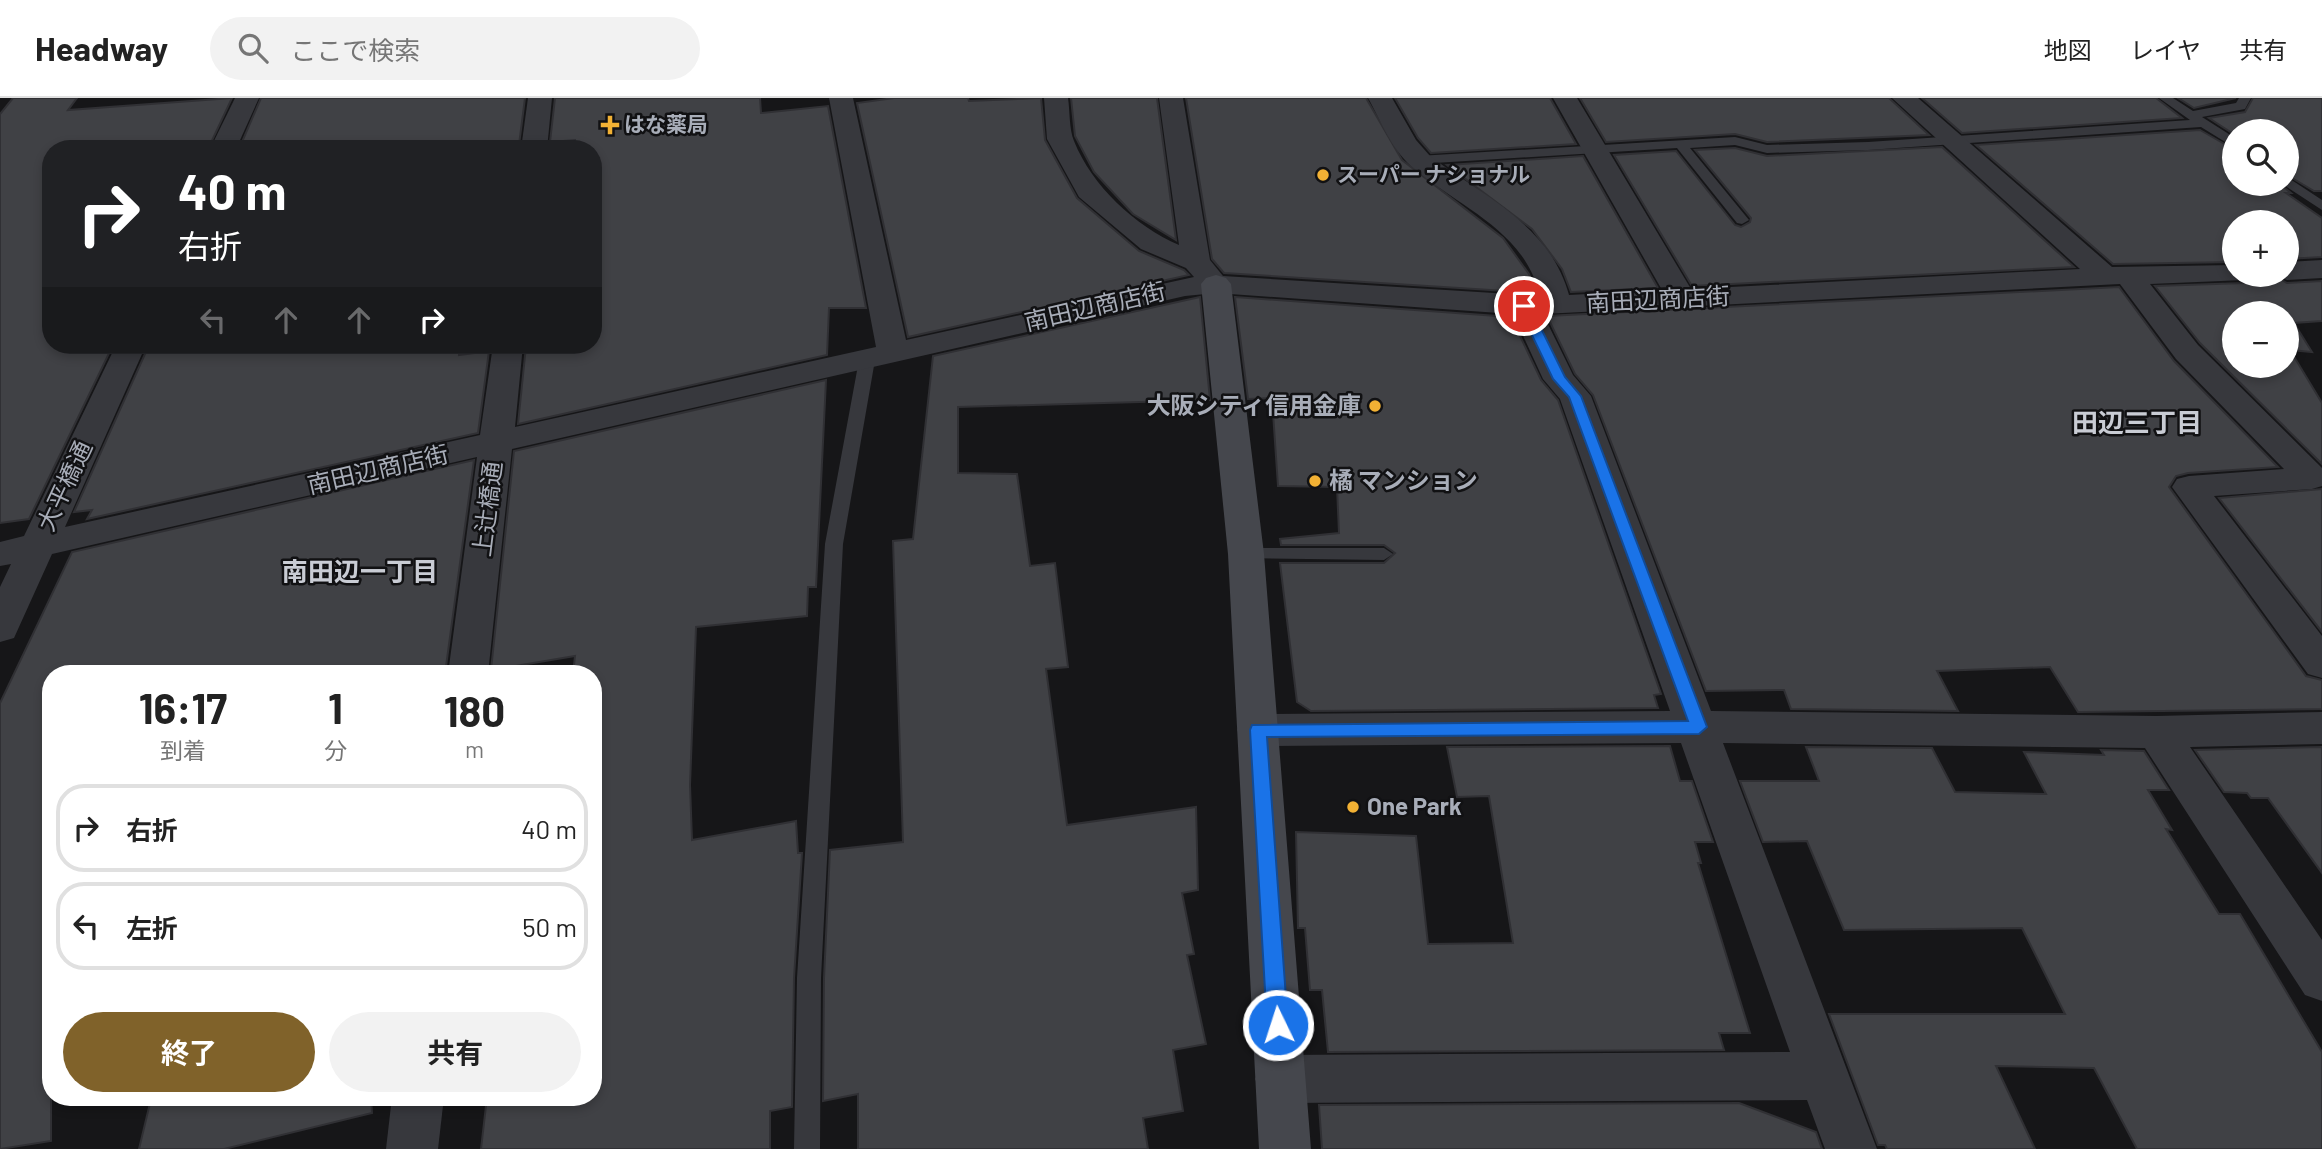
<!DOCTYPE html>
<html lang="ja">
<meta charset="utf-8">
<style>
body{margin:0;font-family:Barlow,"Noto Sans JP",sans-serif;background:#f2f2f2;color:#222;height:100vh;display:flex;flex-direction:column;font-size:26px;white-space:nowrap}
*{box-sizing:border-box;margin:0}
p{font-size:23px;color:#767676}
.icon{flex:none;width:38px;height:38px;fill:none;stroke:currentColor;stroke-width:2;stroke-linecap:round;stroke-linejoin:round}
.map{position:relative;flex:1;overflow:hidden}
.panel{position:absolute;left:42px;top:567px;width:560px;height:441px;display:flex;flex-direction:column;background:#fff;border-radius:28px;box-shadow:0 4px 10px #0003}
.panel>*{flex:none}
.guide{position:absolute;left:42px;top:42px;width:560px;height:214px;border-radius:28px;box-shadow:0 4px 10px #0003;background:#202124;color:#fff;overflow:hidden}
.controls{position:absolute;left:2222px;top:21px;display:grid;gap:14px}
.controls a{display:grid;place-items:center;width:77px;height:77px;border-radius:50%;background:#fff;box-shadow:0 4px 10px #0003;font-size:35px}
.pin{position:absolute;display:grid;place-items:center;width:60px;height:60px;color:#fff;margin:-30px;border:4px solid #fff;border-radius:50%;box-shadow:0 2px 7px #0007}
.me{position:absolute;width:77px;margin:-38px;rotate:356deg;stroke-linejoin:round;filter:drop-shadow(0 0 5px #0008)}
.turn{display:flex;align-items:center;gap:24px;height:147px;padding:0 21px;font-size:32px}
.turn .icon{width:91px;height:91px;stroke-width:2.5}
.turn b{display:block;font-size:49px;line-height:60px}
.lanes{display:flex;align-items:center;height:66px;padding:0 21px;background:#0003;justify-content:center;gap:35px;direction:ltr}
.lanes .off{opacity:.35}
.eta{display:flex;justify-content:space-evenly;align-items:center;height:119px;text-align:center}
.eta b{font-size:42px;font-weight:700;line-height:49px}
.primary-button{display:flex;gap:14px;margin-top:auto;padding:14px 21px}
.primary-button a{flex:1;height:80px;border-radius:42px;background:#80622a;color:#fff;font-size:28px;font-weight:700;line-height:80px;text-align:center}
.primary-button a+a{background:#f2f2f2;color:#222}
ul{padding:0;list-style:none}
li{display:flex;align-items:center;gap:21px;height:88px;margin:0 14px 10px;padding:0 7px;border:4px solid #e0e0e0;border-radius:28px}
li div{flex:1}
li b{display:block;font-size:26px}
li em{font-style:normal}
header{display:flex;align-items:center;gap:42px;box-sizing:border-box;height:98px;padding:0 35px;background:#fff;border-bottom:2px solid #e0e0e0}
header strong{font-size:33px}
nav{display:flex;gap:38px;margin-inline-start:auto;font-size:24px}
.search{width:490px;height:63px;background:#f2f2f2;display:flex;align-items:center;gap:18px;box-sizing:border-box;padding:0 24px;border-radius:38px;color:#767676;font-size:26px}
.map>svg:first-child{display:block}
.building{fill:#404145;stroke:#303034;stroke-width:2;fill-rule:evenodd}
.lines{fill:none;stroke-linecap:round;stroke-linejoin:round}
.lane{fill:#37383d;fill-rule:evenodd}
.street{fill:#37383d;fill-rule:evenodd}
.secondary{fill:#45474d;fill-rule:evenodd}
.route{fill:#1a73e8;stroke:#114b97;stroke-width:2}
.poi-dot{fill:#f2b134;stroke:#111113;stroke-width:2.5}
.labels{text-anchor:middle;stroke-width:5;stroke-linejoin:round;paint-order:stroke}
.far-poi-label{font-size:21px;font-weight:bold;fill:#a8adb8;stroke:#111113;text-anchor:start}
.street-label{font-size:24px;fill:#a8adb8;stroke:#111113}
.poi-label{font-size:24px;font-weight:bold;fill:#a8adb8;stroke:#111113;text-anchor:start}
.neighbourhood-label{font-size:26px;font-weight:bold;fill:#c9ccd4;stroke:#111113}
</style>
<header>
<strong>Headway</strong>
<div class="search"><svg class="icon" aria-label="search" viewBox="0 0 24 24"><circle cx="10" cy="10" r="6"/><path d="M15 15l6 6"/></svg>ここで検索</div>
<nav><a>地図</a><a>レイヤ</a><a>共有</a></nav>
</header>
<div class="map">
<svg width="2322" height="1051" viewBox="0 0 2322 1051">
<rect width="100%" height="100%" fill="#161618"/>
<!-- building -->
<g class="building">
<polygon points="13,0 77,0 68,12 232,0 208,51 51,51 51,247 113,247 29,421 0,425 0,16"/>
<polygon points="261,0 525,0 519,47 476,51 239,51"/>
<polygon points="555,0 760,0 761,15 828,8 866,210 829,210 827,257 518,326 526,248 593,247 593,51 575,51 575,42 550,44"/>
<polygon points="894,0 968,0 969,3 1041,0 1045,42 1077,100 1139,153 1184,172 1189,177 908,239 857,5"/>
<polygon points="1071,0 1157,0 1176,142 1133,116 1094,74 1075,38"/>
<polygon points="1186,0 1366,0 1402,62 1503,140 1529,176 1536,195 1224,175 1212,161"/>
<polygon points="1395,0 1550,0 1576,46 1431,55 1418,40"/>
<polygon points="1580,0 1889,0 1929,37 1767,44 1735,36 1606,44"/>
<polygon points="1922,0 2156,0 2182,20 1962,35"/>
<polygon points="2178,0 2236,0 2194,10"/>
<polygon points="2253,0 2322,0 2322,93 2314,93 2287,77 2287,33 2235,33 2235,37 2209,20 2245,14"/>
<polygon points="2200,32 2235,52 2235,86 2280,86 2291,95 2286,95 2322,120 2322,159 2287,161 2287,124 2235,124 2235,164 2113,166 1976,47"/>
<polygon points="1942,49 2074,169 1692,188 1614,57 1676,53 1735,127 1741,129 1750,124 1751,120 1695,52 1735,50 1767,58"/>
<polygon points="1583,58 1658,190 1571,194 1562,171 1532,131 1447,67"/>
<path d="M2252,177h21l14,8 35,-2v40l-28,2 18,29 -22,-2 32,53v61l-122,-121 -45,-57 90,-3zM2235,215h52v53h-52z"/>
<polygon points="2119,189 2174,263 2278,369 2188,375 2176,378 2169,389 2306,578 2322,582 2322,611 2078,614 2050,569 1937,573 1958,613 1791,611 1784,592 1706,593 1593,297 1575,276 1547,218"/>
<polygon points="1200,199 1210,302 958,309 958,375 1017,376 1030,468 1055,465 1068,569 1046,571 1067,727 1196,709 1198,792 1182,795 1194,856 1187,857 1206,946 1173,952 1183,1013 1143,1020 1148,1051 858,1051 858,996 823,1003 824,880 830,752 903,744 893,443 913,441 933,258"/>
<polygon points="1235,199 1511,219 1541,282 1558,302 1661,596 1654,597 1658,610 1311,613 1297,604 1280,465 1384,465 1395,455 1384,447 1281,447 1280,441 1339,435 1337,389 1278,388 1272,300 1248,301"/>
<polygon points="149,247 460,247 459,257 489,253 478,335 87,421 92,412 74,414"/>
<polygon points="826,282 816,489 808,489 807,518 696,529 690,687 692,742 796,723 798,755 802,755 794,880 792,1009 770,1013 770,1051 481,1051 487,999 593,999 593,576 573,576 575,558 491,572 514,353"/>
<polygon points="474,362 445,576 51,576 51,1043 0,1051 0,605 72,454"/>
<polygon points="2322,391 2322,534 2219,400"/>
<polygon points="1670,648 1680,683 1692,683 1713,744 1695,744 1701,765 1698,765 1750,935 1719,935 1724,952 1328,954 1322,892 1310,892 1305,830 1298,830 1296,734 1416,738 1428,846 1513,845 1489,698 1457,699 1447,649"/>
<polygon points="1806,649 1932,650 1955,694 2046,696 2024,654 2104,657 2101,652 2144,653 2169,692 2148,692 2172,732 2166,731 2219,816 2240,816 2322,954 2322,1051 2137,1051 2094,970 1996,968 2035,1051 1887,1051 1885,1047 1878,1047 1829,916 2065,916 2022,830 1844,832 1807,743 1763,744 1740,683 1819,683"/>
<polygon points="2322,649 2322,775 2268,700 2251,700 2247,695 2224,694 2195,652"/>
<polygon points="175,999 371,999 372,1015 224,1051 139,1051 150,1005"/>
<polygon points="1739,1005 1816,1034 1822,1051 1322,1051 1319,1007"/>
</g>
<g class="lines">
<!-- lane -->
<g class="lane">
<polygon points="2159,0 2173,0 2193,13 2236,5 2239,0 2251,0 2245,11 2202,19 2235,40 2235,50 2201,29 1868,52 1767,55 1735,47 1690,50 1749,122 1742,126 1737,125 1677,50 1418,66 1412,62 1418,58 1735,39 1767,47 1868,44 2190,22"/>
<polygon points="2287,79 2322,102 2322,112 2282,86 2287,86"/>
<polygon points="867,257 875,262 843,446 821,880 820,1051 794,1051 797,880 825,446 859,262"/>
<polygon points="1246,450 1384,450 1393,456 1384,462 1240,460 1237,456 1240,452"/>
</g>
<!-- street -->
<g class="street">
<polygon points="235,0 259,0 236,51 210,51"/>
<polygon points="528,0 552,0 547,51 521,51"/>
<path d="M829,0h24l53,242 288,-63 -8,-9 -45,-19 -62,-52 -32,-58 -3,-41h24c2,13 1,31 6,43 18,45 61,85 105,104l-20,-147h24l27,162 13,16 317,20c-16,-67 -81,-88 -129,-130 -20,-18 -30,-45 -43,-68h24l24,42 14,16c53,40 120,69 139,139l93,-5 -109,-192h24l114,191 389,-20 -188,-171h26l194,169 123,-2v10h14l-4,5 -95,4 48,61 124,123v18l-10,3 -98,7 108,140v42l-14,-4 -136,-187 5,-8 12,-3 95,-7 -108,-110 -56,-75 -577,30 30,61 18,21 120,315 446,5 165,-4v32l-132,3 132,193v61l-17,-6 -160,-247 -422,-5 154,406h-52l-18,-49 -526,3 -18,-7 -8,-17 8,-17 18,-7 509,-3 -109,-309 -423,3 -15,-5 -6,-11 6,-11 15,-5 412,-3 -110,-312 -17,-20 -30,-65 -297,-21 -31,3 -673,153 -24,225h-40l29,-217 -425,97 -38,84 -14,4v-55l11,-23 -11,2v-24l24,-6 92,-191h30l-81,182 415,-92 13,-90h30l-8,82 361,-80z"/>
<polygon points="2322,162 2322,180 2287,182 2275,177 2287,177 2287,164"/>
<polygon points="392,999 444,999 438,1051 386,1051"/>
</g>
<!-- secondary -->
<polygon class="secondary" points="1216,177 1226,180 1231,186 1264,456 1311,1051 1259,1051 1228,456 1201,186 1206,180"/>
</g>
<!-- route -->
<polygon class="route" points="1524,205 1530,208 1565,279 1581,298 1707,629 1699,636 1267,639 1288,927 1285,934 1278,936 1270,934 1267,927 1250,632 1252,627 1688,623 1569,299 1553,281 1518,208"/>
<!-- markers -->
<g class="poi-dot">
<path d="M606.5 16.5h7v7h7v7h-7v7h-7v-7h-7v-7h7z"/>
<circle cx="1323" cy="77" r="7"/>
<circle cx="1375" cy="308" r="7"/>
<circle cx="1315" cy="383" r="7"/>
<circle cx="1353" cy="709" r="7"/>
</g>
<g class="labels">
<!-- far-poi labels -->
<g class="far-poi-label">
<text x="624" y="34">はな薬局</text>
<text x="1337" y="84">スーパー ナショナル</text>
</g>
<!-- street labels -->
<g class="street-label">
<text transform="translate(1658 202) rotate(-3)" y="8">南田辺商店街</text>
<text transform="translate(1095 209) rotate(-13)" y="8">南田辺商店街</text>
<text transform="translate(378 372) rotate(-13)" y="8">南田辺商店街</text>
<text transform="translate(65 388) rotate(-65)" y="8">大平橋通</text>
<text transform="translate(488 411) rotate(-83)" y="8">上辻橋通</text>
</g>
<!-- poi labels -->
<g class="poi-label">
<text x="1361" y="316" text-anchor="end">大阪シティ信用金庫</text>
<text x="1329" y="391">橘 マンション</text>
<text x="1367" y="717">One Park</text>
</g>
<!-- neighbourhood labels -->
<g class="neighbourhood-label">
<text x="2137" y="334">田辺三丁目</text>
<text x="360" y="483">南田辺一丁目</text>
</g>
</g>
</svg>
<div class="controls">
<a><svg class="icon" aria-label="search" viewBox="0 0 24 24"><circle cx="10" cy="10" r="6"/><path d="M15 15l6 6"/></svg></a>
<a>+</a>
<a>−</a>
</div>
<div class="pin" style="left:1524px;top:208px;background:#d93025"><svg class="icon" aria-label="arrive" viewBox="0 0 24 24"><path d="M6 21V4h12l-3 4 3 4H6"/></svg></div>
<svg class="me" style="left:1278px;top:927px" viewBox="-20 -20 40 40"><circle r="17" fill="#1a73e8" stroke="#fff" stroke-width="3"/><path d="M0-11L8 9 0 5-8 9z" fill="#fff"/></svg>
<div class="guide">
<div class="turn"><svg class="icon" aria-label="right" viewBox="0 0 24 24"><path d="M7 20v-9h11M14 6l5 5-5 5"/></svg><div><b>40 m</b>右折</div></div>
<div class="lanes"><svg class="icon off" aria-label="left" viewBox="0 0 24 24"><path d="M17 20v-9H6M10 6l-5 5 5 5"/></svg><svg class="icon off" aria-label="ahead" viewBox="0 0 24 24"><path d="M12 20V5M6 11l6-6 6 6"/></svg><svg class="icon off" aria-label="ahead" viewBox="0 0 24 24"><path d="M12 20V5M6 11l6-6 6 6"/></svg><svg class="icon" aria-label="right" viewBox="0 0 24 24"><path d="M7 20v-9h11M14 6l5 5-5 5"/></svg></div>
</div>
<section class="panel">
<div class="eta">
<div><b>16:17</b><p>到着</p></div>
<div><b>1</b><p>分</p></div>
<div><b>180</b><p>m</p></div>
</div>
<ul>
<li><svg class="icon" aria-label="right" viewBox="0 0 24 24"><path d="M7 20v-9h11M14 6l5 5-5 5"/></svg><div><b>右折</b></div><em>40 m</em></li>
<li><svg class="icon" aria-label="left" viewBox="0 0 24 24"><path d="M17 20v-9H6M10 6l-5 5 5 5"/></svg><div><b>左折</b></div><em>50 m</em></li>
</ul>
<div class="primary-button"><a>終了</a><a>共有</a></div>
</section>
</div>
